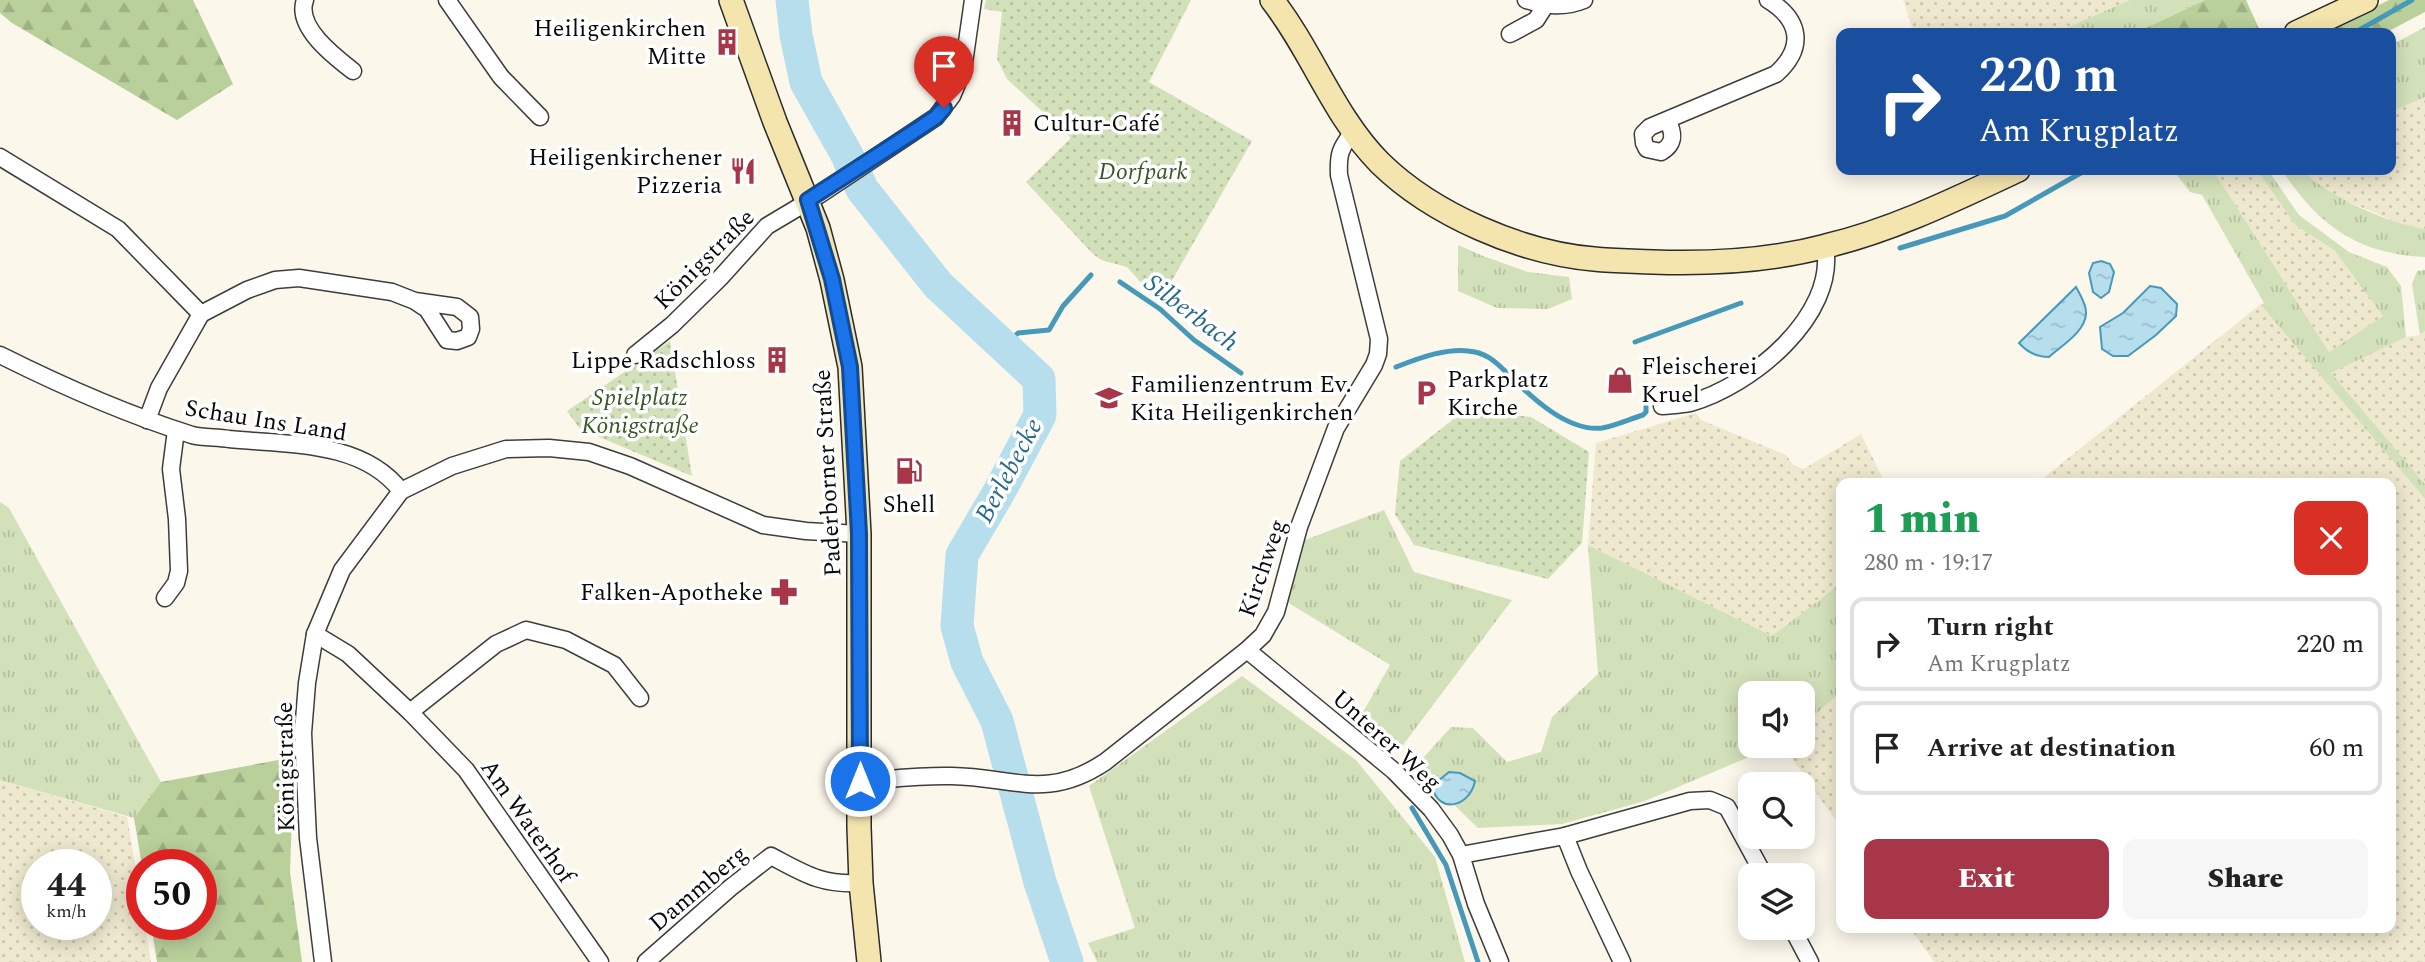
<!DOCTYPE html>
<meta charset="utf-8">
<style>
body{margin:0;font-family:Spectral,serif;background:#f6f6f6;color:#222;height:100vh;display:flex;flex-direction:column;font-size:26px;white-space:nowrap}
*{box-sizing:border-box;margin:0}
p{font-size:23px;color:#767676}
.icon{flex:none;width:38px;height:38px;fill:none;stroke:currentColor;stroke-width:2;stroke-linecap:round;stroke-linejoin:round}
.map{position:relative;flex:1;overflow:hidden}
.side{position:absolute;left:1836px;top:478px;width:560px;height:455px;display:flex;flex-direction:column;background:#fff;border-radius:14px;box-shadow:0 4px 18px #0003}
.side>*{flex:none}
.top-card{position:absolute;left:1836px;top:28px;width:560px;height:147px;border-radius:14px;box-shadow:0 4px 18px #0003;background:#1a4fa0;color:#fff;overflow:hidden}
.buttons{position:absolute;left:1738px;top:681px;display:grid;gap:14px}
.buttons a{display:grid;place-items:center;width:77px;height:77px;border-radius:14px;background:#fff;box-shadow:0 4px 18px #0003;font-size:35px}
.speed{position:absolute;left:21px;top:849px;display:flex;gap:14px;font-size:35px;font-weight:700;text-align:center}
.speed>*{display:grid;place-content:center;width:91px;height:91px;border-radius:50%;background:#fff;box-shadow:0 4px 18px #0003;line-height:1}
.speed small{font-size:18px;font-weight:400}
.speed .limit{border:10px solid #d22;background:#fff;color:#111}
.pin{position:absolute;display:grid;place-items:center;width:60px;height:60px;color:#fff;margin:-72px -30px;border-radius:50% 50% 50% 0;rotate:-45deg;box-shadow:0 0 7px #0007}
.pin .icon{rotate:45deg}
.me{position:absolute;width:77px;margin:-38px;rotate:0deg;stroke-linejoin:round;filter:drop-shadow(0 0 5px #0008)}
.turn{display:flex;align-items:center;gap:24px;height:147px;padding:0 28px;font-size:32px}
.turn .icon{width:91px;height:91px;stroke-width:2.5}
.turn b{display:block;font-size:49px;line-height:60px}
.round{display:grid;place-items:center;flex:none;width:74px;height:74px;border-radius:14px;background:#f6f6f6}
.head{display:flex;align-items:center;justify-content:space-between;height:119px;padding:0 28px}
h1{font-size:42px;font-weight:800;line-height:52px;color:#1e9e55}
.cta{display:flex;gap:14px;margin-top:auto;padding:14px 28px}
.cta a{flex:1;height:80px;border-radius:14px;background:#a73648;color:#fff;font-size:28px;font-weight:800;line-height:80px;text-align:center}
.cta a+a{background:#f6f6f6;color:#222}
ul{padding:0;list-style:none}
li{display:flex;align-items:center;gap:21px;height:94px;margin:0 14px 10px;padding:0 14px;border:4px solid #e0e0e0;border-radius:14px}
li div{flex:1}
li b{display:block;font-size:26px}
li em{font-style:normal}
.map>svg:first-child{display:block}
.farmland{fill:url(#farmland-dots);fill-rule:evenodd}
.grass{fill:url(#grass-tufts)}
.forest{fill:url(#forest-firs)}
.park{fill:url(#park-dots)}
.water{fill:url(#water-ripples);stroke:#4799ba;stroke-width:2}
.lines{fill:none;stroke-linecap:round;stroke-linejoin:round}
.stream{stroke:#4799ba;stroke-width:5}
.river{stroke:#b6deed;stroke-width:33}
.street-casing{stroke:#3d3d3d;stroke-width:19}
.secondary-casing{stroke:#2c2c2c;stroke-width:26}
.street{stroke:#fff;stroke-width:16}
.secondary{stroke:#f4e4ae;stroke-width:23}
.route-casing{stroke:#114b97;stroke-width:18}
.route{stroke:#1a73e8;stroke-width:12}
.labels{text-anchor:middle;stroke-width:7;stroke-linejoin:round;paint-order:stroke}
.poi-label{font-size:24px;fill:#0a0a0a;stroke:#fff;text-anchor:end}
.park-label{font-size:24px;font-style:italic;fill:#355825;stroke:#fff}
.street-label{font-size:24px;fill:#0a0a0a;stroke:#fff}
.water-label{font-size:26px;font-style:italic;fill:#26698a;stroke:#fff}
</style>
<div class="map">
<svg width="2425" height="962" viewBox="0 0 2425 962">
<defs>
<pattern id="farmland-dots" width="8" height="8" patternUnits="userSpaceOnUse" patternTransform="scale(1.75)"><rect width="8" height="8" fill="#eee8ce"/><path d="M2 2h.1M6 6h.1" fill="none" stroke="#cbc6b0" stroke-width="1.8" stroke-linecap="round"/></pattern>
<pattern id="grass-tufts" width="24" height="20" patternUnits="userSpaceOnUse" patternTransform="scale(1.75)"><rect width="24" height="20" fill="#d3e1ba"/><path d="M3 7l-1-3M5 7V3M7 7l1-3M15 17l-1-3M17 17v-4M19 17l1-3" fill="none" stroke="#b4c09f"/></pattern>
<pattern id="forest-firs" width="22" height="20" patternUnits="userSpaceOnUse" patternTransform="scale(1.75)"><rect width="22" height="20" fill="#b9d09b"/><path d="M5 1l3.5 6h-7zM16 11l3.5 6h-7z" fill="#9eb184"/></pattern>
<pattern id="park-dots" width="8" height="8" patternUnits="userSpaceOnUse" patternTransform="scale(1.75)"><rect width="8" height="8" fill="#d3e1ba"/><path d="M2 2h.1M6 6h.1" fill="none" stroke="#b4c09f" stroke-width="1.8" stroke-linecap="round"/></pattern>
<pattern id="water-ripples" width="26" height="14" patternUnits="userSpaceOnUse" patternTransform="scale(1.75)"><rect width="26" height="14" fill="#b6deed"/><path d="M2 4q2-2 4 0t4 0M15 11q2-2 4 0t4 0" fill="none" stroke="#9bbdca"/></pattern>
</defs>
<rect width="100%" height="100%" fill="#fcf7eb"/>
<!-- farmland -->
<g class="farmland">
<polygon points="1903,0 2130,0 2055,33 1914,33"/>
<polygon points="2425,97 2425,229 2406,226 2342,199 2313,182 2302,170 2390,170 2391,112"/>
<polygon points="2220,170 2257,170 2295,225 2334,250 2383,316 2329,352 2215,173"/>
<polygon points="2261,304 2425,499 2425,962 1934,962 1910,928 2390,928 2390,483 2037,483"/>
<polygon points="2425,331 2425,484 2330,373 2406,337 2420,335"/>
<polygon points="1696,413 1701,420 1786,455 1794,466 1804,469 1861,434 1885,483 1841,483 1841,583 1772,636 1588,545 1596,443"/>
<polygon points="1841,692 1841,828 1783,746 1802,746 1803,725"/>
<path d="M0,780l127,37 15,88v19h3l6,38h-151zM96,864v60h-59v-60z"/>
</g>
<!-- grass -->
<g class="grass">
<polygon points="2130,0 2205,0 2135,33 2055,33"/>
<polygon points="2425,27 2425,97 2391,112 2391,45"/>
<polygon points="2173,170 2220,170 2215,173 2329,352 2383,316 2334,250 2295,225 2257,170 2268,170 2299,215 2349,252 2387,267 2401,286 2406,337 2331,373 2425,484 2425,499 2261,305 2264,303 2202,195 2190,192"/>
<path d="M2282,170h20c25,26 87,54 123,59v28c-68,-3 -107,-32 -143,-87z"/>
<polygon points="1458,245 1483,256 1528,272 1569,277 1572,299 1548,309 1497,308 1458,291"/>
<polygon points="2425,270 2425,331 2420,335 2412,284 2417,271"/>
<polygon points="0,502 9,508 161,782 134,818 0,780"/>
<polygon points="1384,510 1414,572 1512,600 1400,749 1359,719 1390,665 1287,602 1287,593 1305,540"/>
<polygon points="1588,545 1772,636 1841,583 1841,692 1803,725 1802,693 1750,693 1750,746 1775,746 1645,801 1562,824 1478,828 1415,767 1451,727 1473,728 1507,762 1541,752 1552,717 1598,674"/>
<polygon points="1242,676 1356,760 1435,857 1465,962 1097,962 1088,943 1135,928 1089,786"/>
</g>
<!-- forest -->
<g class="forest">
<polygon points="0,0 193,0 233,84 177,120 12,23 0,13"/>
<polygon points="2205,0 2246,0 2261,33 2135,33"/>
<polygon points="2389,0 2425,0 2425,12 2385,33 2322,33"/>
<polygon points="294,757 290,872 302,962 157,962 151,924 201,924 201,864 142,866 134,818 161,782"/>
</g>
<!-- park -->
<g class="park">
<polygon points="986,0 1191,0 1149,82 1252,141 1159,303 1127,267 1101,260 1092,253 1026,182 1071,138 1007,79 997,59 1002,12 984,9"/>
<polygon points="670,341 692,476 580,429 567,411"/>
<polygon points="1475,411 1531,417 1589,452 1582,543 1548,579 1414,545 1395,514 1400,461 1460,414"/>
</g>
<!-- water -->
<g class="water">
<polygon points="2101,261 2110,264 2114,272 2109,292 2101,298 2093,292 2089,273 2093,263"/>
<polygon points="2150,286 2161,288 2177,304 2176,316 2156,335 2128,356 2113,356 2102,349 2100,327 2123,313"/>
<path d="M2076,287c4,8 11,18 10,27 -1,18 -25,32 -37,43 -12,0 -22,-5 -30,-14z"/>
<path d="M1449,772l11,1 15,8c-5,26 -37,34 -43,5z"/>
</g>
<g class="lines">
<!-- stream -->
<g class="stream">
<polyline points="2354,33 2412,0"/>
<polyline points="1900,248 2005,216 2086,170"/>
<polyline points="1120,282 1160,309 1194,340 1241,373"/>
<polyline points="1635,342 1741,303"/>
<polyline points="1003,347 1018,333 1049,330 1063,306 1091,275"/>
<path d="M1396,367c23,-9 54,-21 79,-15 15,3 25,14 35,24 22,22 58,56 92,52 13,-2 28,-9 41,-13l3,-3v-5"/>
<polyline points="1412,808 1446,865 1478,962"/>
</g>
<!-- river -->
<polyline class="river" points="792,0 796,35 806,82 847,155 862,189 938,285 1039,379 1040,415 999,492 962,555 957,626 967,662 997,721 1040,882 1067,962"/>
<defs>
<g id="street">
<path d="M305,0c-10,27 30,57 48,71"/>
<polyline points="447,0 501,77 540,117"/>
<path d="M1526,0c20,6 38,8 58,0"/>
<polyline points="1510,34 1536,20 1545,6"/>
<path d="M1668,121c6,13 7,23 -7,31l-14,-3 -3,-6 -1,-9 7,-7 126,-53c29,-26 25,-54 -8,-74"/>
<polyline points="0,157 118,229 201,314 159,388 147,420"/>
<polyline points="201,314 247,290 275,280 299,278 392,292 415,301 457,307 470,317 471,329 468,337 457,341 447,340 427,309 415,301"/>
<path d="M0,355c62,31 125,59 192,80 11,3 25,2 37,4 58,6 133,1 172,52"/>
<polyline points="635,355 672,325 721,277 767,226 819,195 936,117 952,96 963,70 973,0"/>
<path d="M1662,406c9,-1 19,-1 28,-3 61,-17 147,-87 135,-156"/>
<polyline points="165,598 176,583 179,571 177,519 171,469 176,430"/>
<polyline points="315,634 348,654 410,712 466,770 600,962"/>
<polyline points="1247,650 1394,771 1431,809 1450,835 1461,855 1476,904 1500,962"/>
<polyline points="410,712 496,644 526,630 566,640 614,665 640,698"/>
<path d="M860,781c30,-2 62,-6 92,-5 62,1 94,25 153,-14l142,-112 16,-15 13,-23 23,-85 37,-99 38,-63 4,-11 1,-15 -40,-164c-1,-21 1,-27 15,-44"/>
<polyline points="1565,836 1690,801 1710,800 1727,807 1764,875"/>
<polyline points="1461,855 1565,836 1579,871 1622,962"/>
<polyline points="1792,928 1810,962"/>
<polyline points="323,962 308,838 303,733 307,683 315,634 342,570 401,491 452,466 506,449 549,448 589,452 630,466 763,525 806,531 859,534"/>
<path d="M646,962l84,-74 41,-32c34,18 50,29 90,27"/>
</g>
<g id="secondary">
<polyline points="731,0 775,122 818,228 832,280 850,367 859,534 859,827 861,883 869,962"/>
<path d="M1272,0c40,51 62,117 108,163 53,52 142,90 214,96 20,2 39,2 59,3 58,2 117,-1 173,-16 67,-16 130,-47 192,-76"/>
<polyline points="2296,33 2366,0"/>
</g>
</defs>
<!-- street casing -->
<use href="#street" class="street-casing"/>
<!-- secondary casing -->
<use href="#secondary" class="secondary-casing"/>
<!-- street -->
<use href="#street" class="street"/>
<!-- secondary -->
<use href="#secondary" class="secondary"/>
</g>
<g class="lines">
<defs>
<polyline id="route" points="860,781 859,534 850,367 832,279 808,200 915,131 936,117 944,108"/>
</defs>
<!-- route casing -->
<use href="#route" class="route-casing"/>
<!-- route -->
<use href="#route" class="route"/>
</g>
<!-- icons -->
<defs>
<symbol id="building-bare" viewBox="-9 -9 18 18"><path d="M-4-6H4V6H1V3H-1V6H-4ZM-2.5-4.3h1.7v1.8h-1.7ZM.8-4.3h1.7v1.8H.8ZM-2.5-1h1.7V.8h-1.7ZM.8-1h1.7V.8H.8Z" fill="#a73648" stroke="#fff" stroke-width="2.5" paint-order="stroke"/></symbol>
<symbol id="restaurant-bare" viewBox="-9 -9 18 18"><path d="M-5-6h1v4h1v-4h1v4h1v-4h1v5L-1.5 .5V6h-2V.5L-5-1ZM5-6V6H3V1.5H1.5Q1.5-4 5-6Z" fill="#a73648" stroke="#fff" stroke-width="2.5" paint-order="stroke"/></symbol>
<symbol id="shop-bare" viewBox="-9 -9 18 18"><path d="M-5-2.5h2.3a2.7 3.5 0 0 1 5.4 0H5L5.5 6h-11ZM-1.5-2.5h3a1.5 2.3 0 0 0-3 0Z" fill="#a73648" stroke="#fff" stroke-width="2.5" paint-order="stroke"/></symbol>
<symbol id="parking-bare" viewBox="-9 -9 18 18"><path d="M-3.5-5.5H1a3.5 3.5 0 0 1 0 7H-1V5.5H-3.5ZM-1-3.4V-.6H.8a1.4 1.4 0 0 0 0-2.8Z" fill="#a73648" stroke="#fff" stroke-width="2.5" paint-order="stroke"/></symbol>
<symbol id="school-bare" viewBox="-9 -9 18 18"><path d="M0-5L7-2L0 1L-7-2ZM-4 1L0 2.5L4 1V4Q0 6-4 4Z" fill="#a73648" stroke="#fff" stroke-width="2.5" paint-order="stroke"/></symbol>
<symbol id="fuel-bare" viewBox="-9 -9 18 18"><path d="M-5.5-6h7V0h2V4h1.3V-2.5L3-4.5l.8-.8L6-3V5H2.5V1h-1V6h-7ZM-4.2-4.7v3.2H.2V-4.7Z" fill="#a73648" stroke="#fff" stroke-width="2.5" paint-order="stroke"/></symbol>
<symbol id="pharmacy-bare" viewBox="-9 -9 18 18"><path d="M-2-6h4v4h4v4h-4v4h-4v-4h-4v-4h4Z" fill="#a73648" stroke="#fff" stroke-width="2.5" paint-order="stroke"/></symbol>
</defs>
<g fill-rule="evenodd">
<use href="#building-bare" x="708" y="23" width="38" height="38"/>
<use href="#building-bare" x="993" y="104" width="38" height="38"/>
<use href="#restaurant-bare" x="724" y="152" width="38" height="38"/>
<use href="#building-bare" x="758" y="341" width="38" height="38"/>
<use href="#shop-bare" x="1601" y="361" width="38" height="38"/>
<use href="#parking-bare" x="1407" y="374" width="38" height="38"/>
<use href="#school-bare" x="1090" y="379" width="38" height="38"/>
<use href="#fuel-bare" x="890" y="452" width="38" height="38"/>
<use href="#pharmacy-bare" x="765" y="573" width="38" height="38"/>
</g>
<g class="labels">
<!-- poi labels -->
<g class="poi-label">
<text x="706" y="36">Heiligenkirchen<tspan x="706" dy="28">Mitte</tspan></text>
<text x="1033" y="131" text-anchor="start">Cultur-Café</text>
<text x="722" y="165">Heiligenkirchener<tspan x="722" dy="28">Pizzeria</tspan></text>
<text x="756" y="368">Lippe Radschloss</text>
<text x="1641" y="374" text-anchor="start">Fleischerei<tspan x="1641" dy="28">Kruel</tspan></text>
<text x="1447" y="387" text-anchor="start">Parkplatz<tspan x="1447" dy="28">Kirche</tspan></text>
<text x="1130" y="392" text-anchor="start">Familienzentrum Ev.<tspan x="1130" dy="28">Kita Heiligenkirchen</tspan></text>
<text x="909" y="512" text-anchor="middle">Shell</text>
<text x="763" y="600">Falken-Apotheke</text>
</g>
<!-- park labels -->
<g class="park-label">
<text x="1143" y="179">Dorfpark</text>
<text x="640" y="405">Spielplatz<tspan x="640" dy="28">Königstraße</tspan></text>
</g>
<!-- street labels -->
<g class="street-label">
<text transform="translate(704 259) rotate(-45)" y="8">Königstraße</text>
<text transform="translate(266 420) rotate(9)" y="8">Schau Ins Land</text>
<text transform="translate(827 473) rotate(-93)" y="8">Paderborner Straße</text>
<text transform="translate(1262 568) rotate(-71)" y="8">Kirchweg</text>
<text transform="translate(1387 740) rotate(42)" y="8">Unterer Weg</text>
<text transform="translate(285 767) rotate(-91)" y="8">Königstraße</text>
<text transform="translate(528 821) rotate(55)" y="8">Am Waterhof</text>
<text transform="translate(698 888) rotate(-40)" y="8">Dammberg</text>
</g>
<!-- water labels -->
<g class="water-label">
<text transform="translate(1192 312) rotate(37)" y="9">Silberbach</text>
<text transform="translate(1008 470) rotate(-62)" y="9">Berlebecke</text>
</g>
</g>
</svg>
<div class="buttons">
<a><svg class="icon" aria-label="sound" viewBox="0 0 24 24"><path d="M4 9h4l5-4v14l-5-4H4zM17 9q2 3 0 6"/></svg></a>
<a><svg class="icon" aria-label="search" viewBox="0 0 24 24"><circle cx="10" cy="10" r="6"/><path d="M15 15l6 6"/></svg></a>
<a><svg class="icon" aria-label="layers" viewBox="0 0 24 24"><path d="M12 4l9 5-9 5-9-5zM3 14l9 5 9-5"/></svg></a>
</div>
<div class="speed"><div>44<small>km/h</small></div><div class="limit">50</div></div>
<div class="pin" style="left:944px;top:108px;background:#d93025"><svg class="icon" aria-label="arrive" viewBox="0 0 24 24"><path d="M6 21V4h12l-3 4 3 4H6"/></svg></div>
<svg class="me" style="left:860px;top:781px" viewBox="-20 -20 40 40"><circle r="17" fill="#1a73e8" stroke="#fff" stroke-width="3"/><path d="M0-11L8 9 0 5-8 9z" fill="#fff"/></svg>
<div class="top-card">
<div class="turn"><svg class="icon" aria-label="right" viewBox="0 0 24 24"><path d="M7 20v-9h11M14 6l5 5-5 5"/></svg><div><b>220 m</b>Am Krugplatz</div></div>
</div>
<section class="side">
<div class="head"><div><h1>1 min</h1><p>280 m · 19:17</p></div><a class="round" style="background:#d93025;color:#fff"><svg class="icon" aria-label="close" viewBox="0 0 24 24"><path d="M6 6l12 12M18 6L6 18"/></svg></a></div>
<ul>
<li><svg class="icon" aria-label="right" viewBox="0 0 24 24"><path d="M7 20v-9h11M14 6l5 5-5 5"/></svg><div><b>Turn right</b><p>Am Krugplatz</p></div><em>220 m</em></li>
<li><svg class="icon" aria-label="arrive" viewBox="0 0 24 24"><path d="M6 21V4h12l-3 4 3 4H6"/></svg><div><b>Arrive at destination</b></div><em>60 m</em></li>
</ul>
<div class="cta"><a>Exit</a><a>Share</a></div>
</section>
</div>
